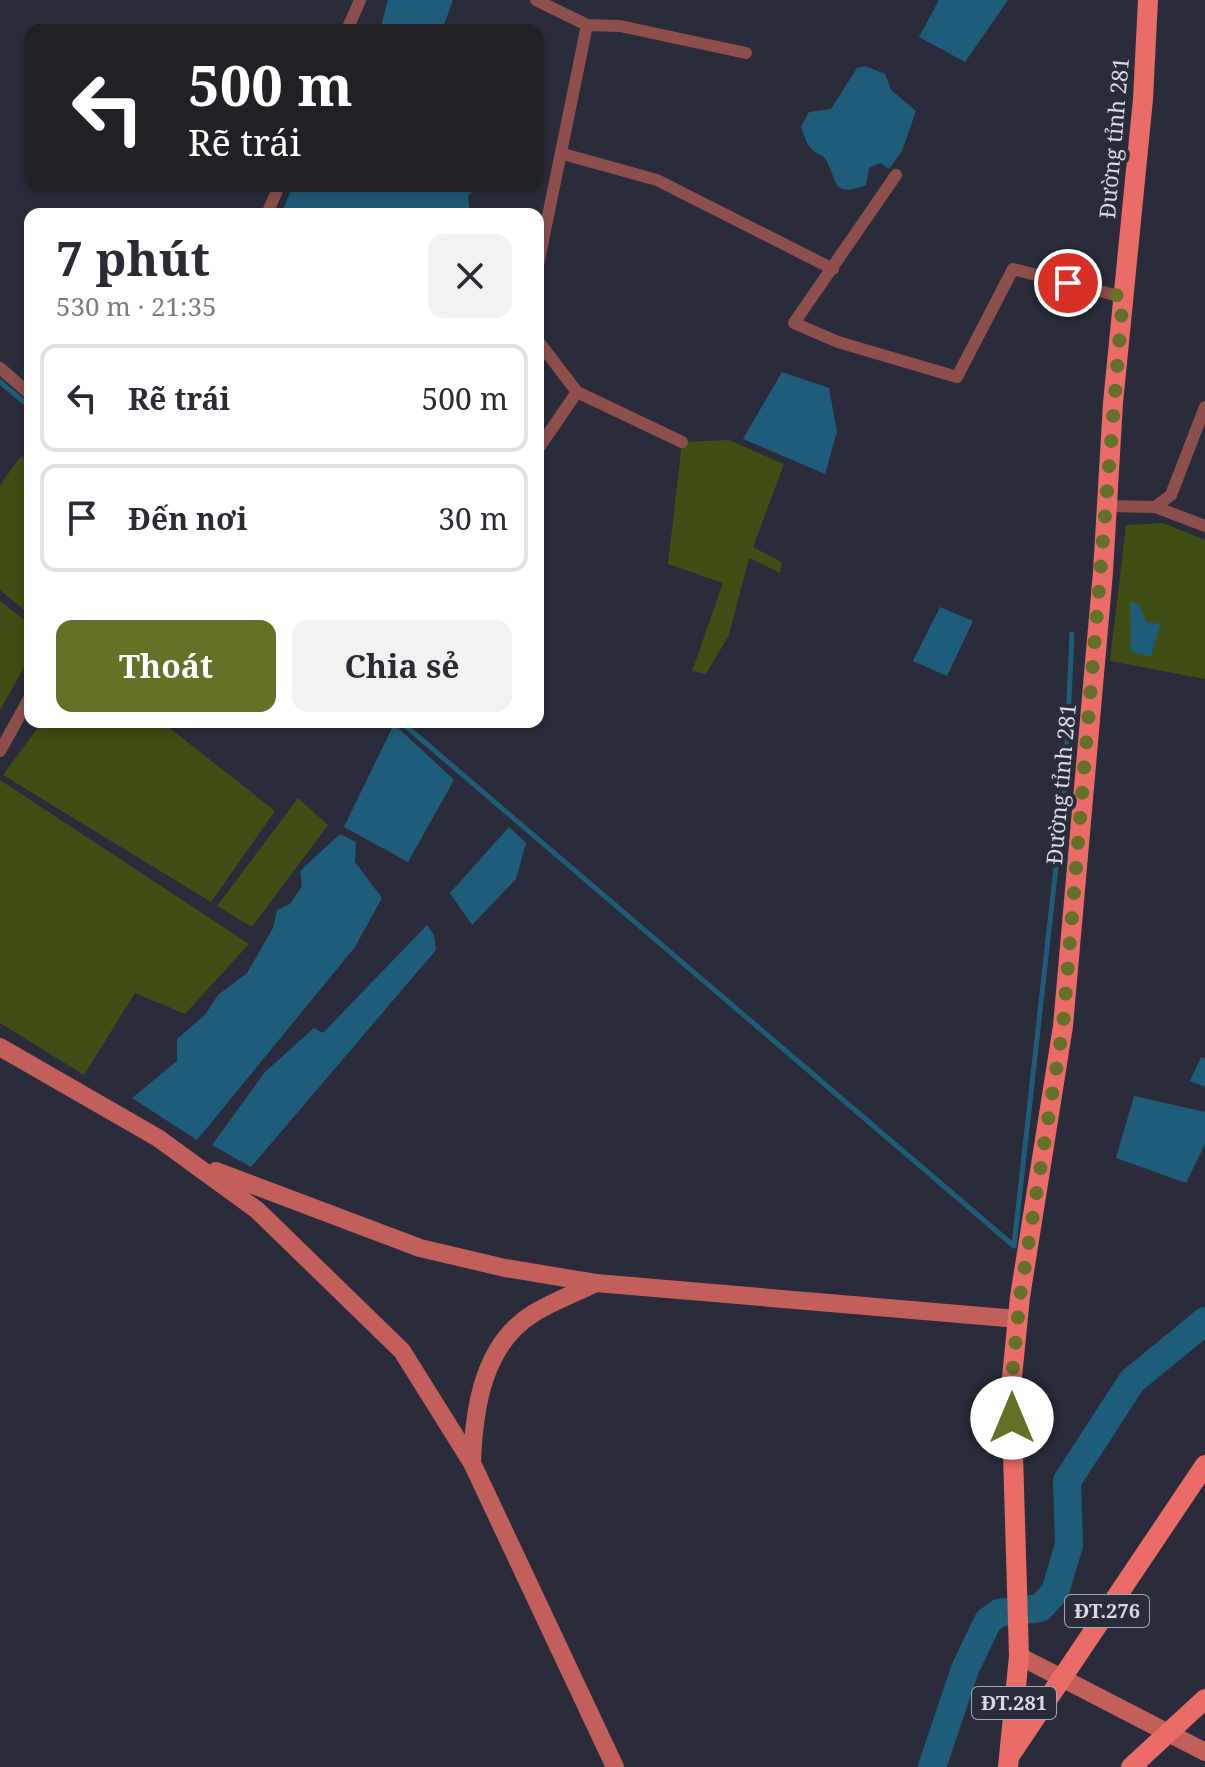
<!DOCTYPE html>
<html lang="vi">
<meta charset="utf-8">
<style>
body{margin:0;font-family:"Noto Serif",serif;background:#f2f2f3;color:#2b2b33;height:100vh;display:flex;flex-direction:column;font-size:30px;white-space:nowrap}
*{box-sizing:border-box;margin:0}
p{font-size:26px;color:#7c7c81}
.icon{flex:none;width:44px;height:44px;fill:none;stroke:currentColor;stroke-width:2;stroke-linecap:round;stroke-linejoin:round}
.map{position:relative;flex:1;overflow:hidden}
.side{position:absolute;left:24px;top:208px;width:520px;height:520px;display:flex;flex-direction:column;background:#fff;border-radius:16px;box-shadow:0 4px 12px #0003}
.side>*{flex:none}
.banner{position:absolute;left:24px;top:24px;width:520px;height:168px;border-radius:16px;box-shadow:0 4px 12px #0003;background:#202124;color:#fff;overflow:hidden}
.pin{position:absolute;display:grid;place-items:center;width:68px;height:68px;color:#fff;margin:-34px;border:4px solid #fff;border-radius:50%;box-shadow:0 2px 8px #0007}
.me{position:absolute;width:88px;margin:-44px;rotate:0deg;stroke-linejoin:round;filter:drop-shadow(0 0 6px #0008)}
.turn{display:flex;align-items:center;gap:28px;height:168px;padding:0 32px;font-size:36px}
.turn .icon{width:104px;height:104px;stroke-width:2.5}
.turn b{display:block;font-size:56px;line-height:68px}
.round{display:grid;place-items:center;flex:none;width:84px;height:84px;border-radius:16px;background:#f2f2f3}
.overview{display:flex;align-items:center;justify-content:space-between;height:136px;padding:0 32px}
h1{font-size:48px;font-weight:700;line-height:60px}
.button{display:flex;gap:16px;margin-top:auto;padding:16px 32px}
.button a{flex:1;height:92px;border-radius:16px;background:#657126;color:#fff;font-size:32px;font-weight:700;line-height:92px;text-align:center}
.button a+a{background:#f2f2f3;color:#2b2b33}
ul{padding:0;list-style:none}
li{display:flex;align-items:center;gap:24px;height:108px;margin:0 16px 12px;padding:0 16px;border:4px solid #e1e1e2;border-radius:16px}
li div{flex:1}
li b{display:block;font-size:30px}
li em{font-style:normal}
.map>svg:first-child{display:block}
.green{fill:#3f4e12}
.water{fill:#1e5d79}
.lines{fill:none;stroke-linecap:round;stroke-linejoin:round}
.stream{stroke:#1e5d79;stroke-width:5}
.river{stroke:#1e5d79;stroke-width:28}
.street{stroke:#8e4f4c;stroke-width:12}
.secondary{stroke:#c35f5b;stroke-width:18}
.primary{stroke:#eb6b67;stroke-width:20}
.route{stroke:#657126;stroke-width:14;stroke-dasharray:0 25.2}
.labels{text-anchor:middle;stroke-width:8;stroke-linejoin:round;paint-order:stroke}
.shield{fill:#2a2c3c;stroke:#a3a5b1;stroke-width:2}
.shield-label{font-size:20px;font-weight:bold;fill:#d7d9e3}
.street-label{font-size:22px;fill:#d7d9e3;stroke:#2a2c3c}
</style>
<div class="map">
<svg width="1205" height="1767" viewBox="0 0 1205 1767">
<rect width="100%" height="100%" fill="#2a2c3c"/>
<!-- green -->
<g class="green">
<polygon points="729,440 784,464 753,547 782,562 780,573 749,558 729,635 706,674 692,671 723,583 668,564 682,442"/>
<polygon points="21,456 30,464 30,615 0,590 0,485"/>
<polygon points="1163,523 1205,540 1205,679 1110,661 1126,525"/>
<polygon points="0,601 30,624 30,657 0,710"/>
<polygon points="42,722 162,722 275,811 211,902 3,775"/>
<polygon points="0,780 249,944 185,1014 135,993 84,1075 0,1023"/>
<polygon points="298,798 328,825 252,927 217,906"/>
</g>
<!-- water -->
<g class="water">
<polygon points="388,0 453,0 442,30 380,30"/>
<polygon points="939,0 1008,0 965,62 919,37"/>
<path d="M865,66l20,8 6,16 25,21 -14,40 -13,18 -9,-6 -11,5 -3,17c-37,15 -27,-8 -43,-29 -1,0 -11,-6 -11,-7 -6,-5 -8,-15 -11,-22l8,-15 22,-3 26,-41z"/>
<polygon points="293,186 480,186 468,196 470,214 281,214"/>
<polygon points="782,372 829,388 837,432 825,474 743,439"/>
<polygon points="1130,601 1139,605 1146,622 1160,624 1151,657 1131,652"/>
<polygon points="940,607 973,621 947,676 913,661"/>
<polygon points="394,724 454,780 408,862 344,827"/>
<polygon points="509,827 526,843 516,879 472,925 450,893"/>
<polygon points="340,834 356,842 355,862 382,898 355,947 197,1140 132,1098 177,1061 177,1039 205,1015 218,995 247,973 273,928 277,910 290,904 302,886 300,871"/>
<polygon points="427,925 434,935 436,950 251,1167 212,1145 265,1072 314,1028 323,1033"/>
<polygon points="1201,1057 1205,1059 1205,1087 1190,1081"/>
<polygon points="1134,1096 1205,1112 1205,1144 1186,1183 1116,1158"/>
</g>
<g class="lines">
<!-- stream -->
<g class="stream">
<polyline points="0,382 30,407"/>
<polyline points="401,722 1014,1246 1065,786 1072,634"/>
</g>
<!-- river -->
<polyline class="river" points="932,1767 965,1669 988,1621 999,1613 1040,1608 1055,1592 1069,1545 1067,1481 1132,1381 1205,1321"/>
<!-- street -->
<g class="street">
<polyline points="536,0 587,25 620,26 746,53"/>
<polyline points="347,30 360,0"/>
<polyline points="563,154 657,180 833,269"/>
<polyline points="896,175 794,323 838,342 957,377 1013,269 1123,297"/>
<polyline points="267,214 279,186"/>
<polyline points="538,265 587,25"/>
<polyline points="538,341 577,392 682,442"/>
<polyline points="0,368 30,394"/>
<polyline points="538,449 577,392"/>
<polyline points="1108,506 1155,507 1171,495 1205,407"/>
<polyline points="1155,507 1205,526"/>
<polyline points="0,751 30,697"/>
</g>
<!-- secondary -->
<g class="secondary">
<polyline points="0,1047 158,1138 257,1210 402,1351 472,1463 615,1767"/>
<polyline points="216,1171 420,1248 505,1268 596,1283 1018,1319"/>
<path d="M472,1462c2,-54 11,-118 62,-149 20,-12 42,-20 62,-30"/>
<polyline points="1019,1656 1205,1752"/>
</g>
<!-- primary -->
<g class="primary">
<polyline points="1011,1754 1205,1465"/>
<polyline points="1008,1767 1019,1656 1011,1387 1020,1297 1063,1026 1103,572 1113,403 1143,99 1148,0"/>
<polyline points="1131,1767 1205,1699"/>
</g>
</g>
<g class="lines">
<!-- route -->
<polyline class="route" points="1012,1418 1011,1387 1020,1297 1063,1026 1123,297 1068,283"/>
</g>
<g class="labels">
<!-- shield labels -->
<g class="shield">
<rect x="1065" y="1595" width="84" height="32" rx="6"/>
<rect x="972" y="1687" width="84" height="32" rx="6"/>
</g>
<g class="shield-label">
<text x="1107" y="1618">ĐT.276</text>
<text x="1014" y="1710">ĐT.281</text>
</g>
<!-- street labels -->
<g class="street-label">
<text transform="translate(1114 138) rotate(-85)" y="8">Đường tỉnh 281</text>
<text transform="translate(1061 784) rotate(-85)" y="8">Đường tỉnh 281</text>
</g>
</g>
</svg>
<div class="pin" style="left:1068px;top:283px;background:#d93025"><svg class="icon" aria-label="arrive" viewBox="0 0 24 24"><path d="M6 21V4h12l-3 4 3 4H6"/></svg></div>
<svg class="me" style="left:1012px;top:1418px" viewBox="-20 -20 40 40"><circle r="19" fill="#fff"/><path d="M0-13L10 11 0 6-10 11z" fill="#657126"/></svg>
<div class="banner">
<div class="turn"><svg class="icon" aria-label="left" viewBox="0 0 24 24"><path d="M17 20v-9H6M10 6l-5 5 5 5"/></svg><div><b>500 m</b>Rẽ trái</div></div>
</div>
<section class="side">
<div class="overview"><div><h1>7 phút</h1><p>530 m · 21:35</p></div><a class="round"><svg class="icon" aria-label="close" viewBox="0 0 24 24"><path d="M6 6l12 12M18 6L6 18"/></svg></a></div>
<ul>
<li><svg class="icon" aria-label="left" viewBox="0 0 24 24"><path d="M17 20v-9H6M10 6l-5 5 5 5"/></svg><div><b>Rẽ trái</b></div><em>500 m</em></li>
<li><svg class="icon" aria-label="arrive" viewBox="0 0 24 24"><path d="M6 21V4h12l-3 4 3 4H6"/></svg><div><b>Đến nơi</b></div><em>30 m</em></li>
</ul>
<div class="button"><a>Thoát</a><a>Chia sẻ</a></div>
</section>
</div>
